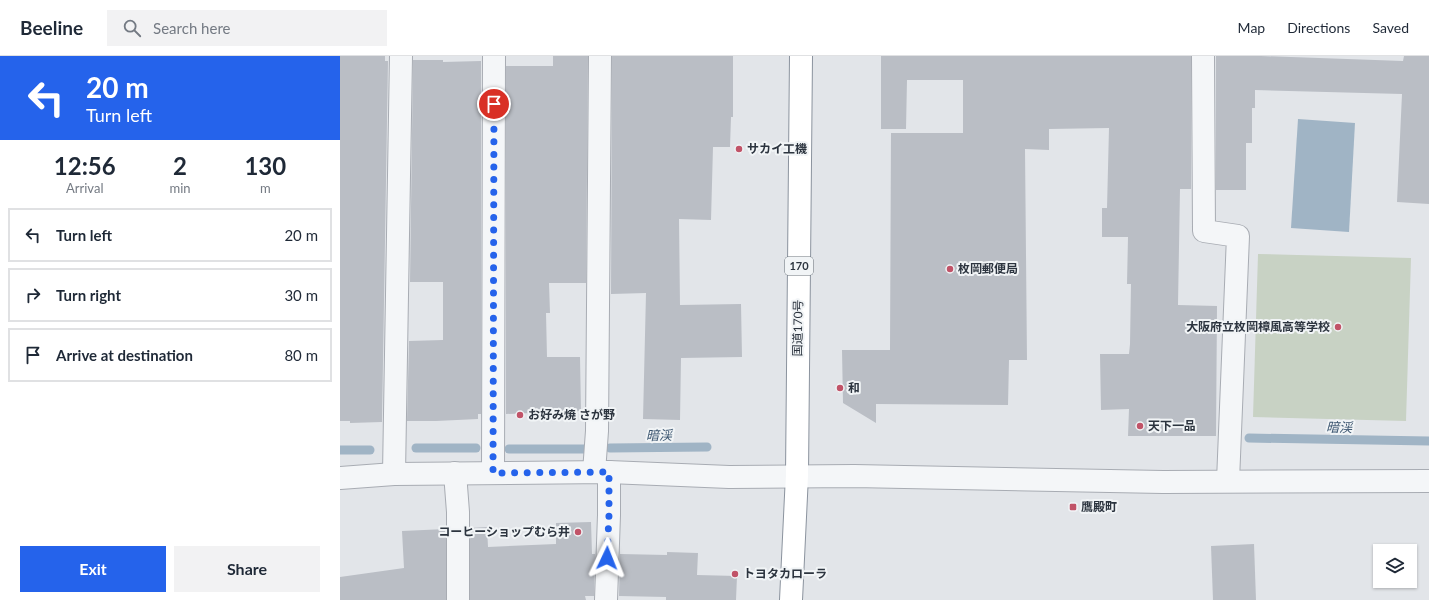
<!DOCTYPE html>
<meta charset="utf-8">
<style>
body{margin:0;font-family:Lato,"Noto Sans JP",sans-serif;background:#f2f2f3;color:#1f2937;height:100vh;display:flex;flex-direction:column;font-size:15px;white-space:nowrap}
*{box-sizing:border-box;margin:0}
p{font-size:13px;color:#747a83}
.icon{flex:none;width:22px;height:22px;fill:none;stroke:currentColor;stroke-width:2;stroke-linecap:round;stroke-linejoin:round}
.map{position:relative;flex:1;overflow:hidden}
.sheet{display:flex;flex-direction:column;background:#fff;width:340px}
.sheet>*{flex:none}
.hud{background:#2563eb;color:#fff;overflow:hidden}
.buttons{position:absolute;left:1033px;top:488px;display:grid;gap:8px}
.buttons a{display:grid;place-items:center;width:44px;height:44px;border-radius:0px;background:#fff;box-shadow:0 1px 3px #0004;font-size:20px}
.pin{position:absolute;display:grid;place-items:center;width:34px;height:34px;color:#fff;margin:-17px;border:2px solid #fff;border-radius:50%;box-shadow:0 1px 4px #0007}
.me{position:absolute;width:44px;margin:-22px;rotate:2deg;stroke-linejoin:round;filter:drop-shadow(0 0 3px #0008)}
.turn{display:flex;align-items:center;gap:14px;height:84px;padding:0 20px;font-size:18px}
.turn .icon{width:52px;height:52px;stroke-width:2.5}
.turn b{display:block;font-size:28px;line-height:34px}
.eta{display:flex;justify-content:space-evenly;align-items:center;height:68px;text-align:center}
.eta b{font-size:24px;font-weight:700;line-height:28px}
.primary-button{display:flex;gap:8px;margin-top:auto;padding:8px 20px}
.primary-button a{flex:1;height:46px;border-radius:0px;background:#2563eb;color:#fff;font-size:16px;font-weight:700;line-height:46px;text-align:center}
.primary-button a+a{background:#f2f2f3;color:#1f2937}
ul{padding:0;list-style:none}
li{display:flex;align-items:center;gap:12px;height:54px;margin:0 8px 6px;padding:0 12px;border:2px solid #e0e1e3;border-radius:0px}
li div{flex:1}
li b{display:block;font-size:15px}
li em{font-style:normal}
header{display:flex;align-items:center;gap:24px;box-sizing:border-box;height:56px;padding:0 20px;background:#fff;border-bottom:1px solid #e0e1e3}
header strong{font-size:19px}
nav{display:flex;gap:22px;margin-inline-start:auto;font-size:14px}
.search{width:280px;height:36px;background:#f2f2f3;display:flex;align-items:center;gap:10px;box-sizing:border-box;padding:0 14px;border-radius:0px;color:#747a83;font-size:15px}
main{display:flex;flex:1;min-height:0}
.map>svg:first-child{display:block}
.green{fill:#c8d2c4}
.water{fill:#a0b4c5}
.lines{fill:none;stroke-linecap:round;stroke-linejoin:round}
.stream{stroke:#a0b4c5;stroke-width:9}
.building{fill:#babec5}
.minor-casing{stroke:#a8acb3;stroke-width:24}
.tertiary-casing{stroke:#a8acb3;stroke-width:24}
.trunk-casing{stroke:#8b939e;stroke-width:24}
.minor{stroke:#f4f6f8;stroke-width:22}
.tertiary{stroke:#f4f6f8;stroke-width:22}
.trunk{stroke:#fff;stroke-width:22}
.route{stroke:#2563eb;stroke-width:7;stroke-dasharray:0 12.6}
.poi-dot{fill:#c15368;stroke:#f1f4f6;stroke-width:1.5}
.labels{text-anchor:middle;stroke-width:4;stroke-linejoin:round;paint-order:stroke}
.shield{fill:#f1f4f6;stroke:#676e76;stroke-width:1}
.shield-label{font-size:11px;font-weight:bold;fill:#2c343f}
.poi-label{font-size:12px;font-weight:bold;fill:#2c343f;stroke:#f1f4f6;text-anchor:start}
.street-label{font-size:12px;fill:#2c343f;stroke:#f1f4f6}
.water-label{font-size:13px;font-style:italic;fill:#3a546f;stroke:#f1f4f6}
</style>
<header>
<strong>Beeline</strong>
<div class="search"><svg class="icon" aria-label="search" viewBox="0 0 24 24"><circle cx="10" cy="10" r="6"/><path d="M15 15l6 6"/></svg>Search here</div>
<nav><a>Map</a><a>Directions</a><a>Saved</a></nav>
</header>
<main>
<section class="sheet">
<div class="hud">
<div class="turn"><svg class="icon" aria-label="left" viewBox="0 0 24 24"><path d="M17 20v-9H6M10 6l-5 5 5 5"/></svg><div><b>20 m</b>Turn left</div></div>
</div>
<div class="eta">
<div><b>12:56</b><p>Arrival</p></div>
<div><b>2</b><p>min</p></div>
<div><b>130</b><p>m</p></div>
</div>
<ul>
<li><svg class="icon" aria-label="left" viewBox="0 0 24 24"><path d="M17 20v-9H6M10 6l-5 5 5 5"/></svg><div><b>Turn left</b></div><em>20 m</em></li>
<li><svg class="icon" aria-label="right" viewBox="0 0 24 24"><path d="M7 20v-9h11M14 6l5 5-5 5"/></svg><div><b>Turn right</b></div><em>30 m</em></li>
<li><svg class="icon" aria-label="arrive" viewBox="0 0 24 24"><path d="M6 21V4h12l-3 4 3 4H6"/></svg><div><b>Arrive at destination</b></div><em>80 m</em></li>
</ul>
<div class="primary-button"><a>Exit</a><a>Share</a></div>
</section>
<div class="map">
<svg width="1089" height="544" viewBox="0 0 1089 544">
<rect width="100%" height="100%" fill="#e2e5e9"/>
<!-- green -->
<polygon class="green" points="918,198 1071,202 1066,365 913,361"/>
<!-- water -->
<polygon class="water" points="958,63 1015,67 1009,176 951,172"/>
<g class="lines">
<!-- stream -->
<g class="stream">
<polyline points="909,382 1089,385"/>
<polyline points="76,392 136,392"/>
<polyline points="270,392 367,391"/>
<polyline points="169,393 244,393"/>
<polyline points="0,394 30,394"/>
</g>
</g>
<!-- building -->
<g class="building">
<polygon points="0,0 45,0 45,5 48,5 42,366 10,367 10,365 0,365"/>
<polygon points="213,0 248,0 246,227 209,227 210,257 206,257 207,301 240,301 241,355 166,358 166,10 213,10"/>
<polygon points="272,0 393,0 393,61 391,61 390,91 373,91 371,164 339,163 340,249 401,248 402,301 341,302 340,364 303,363 306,237 271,238"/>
<polygon points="541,0 851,0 851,133 840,133 838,249 877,250 876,380 788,380 789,353 761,354 760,298 789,298 790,288 791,228 787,228 788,181 762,181 762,152 767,152 769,72 709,73 709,94 685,93 687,304 669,304 668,349 536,348 536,367 503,347 502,294 550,294 551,77 623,77 623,24 567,24 566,73 541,73"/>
<polygon points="876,0 921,0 1063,5 1064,0 1089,0 1089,148 1057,146 1062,38 915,34 915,52 912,52 912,87 906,87 906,134 876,134"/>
<polygon points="73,4 103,4 103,6 141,5 141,358 138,358 138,363 96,365 67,365 69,285 103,284 103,226 70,226"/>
<polygon points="251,466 252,498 255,498 254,540 245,540 246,544 130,544 130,472 147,471 148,491 216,488 216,467"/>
<polygon points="106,473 106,544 0,544 0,521 64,512 62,475"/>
<polygon points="914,488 916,544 873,544 871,490"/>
<polygon points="327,496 358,497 357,519 397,520 396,544 326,544 326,541 279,540 280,498 327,499"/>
</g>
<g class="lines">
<defs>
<g id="minor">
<polyline points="863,0 864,175 898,180 888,425"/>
<polyline points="254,416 257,375 260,0"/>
<polyline points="115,417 118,456 118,544"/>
<polyline points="153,417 154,0"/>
<polyline points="54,418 61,0"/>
<polyline points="266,544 269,459 269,416"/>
</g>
<polyline id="tertiary" points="0,422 54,418 269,416 389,421 514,420 823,426 1089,425"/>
<polyline id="trunk" points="451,544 457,419 461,0"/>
</defs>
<!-- minor casing -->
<use href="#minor" class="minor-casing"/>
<!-- tertiary casing -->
<use href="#tertiary" class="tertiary-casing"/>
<!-- trunk casing -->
<use href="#trunk" class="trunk-casing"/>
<!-- minor -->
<use href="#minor" class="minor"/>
<!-- tertiary -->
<use href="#tertiary" class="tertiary"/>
<!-- trunk -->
<use href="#trunk" class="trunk"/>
</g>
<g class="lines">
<!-- route -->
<polyline class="route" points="154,48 153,417 269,416 269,459 267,502"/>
</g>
<!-- markers -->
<g class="poi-dot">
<circle cx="399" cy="93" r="4"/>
<circle cx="610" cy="213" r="4"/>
<circle cx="998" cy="271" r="4"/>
<circle cx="500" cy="332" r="4"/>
<circle cx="180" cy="359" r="4"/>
<circle cx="800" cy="370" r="4"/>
<rect x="729" y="447" width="8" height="8" rx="2"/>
<circle cx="238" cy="476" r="4"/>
<circle cx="395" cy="518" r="4"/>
</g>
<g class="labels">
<!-- shield labels -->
<rect class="shield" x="445" y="201" width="28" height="18" rx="3"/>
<g class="shield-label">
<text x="459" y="214">170</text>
</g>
<!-- poi labels -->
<g class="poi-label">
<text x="407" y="97">サカイ工機</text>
<text x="618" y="217">枚岡郵便局</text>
<text x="990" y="275" text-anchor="end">大阪府立枚岡樟風高等学校</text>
<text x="508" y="336">和</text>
<text x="188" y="363">お好み焼 さが野</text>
<text x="808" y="374">天下一品</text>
<text x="741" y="455">鷹殿町</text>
<text x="230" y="480" text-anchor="end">コーヒーショップむら井</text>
<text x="403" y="522">トヨタカローラ</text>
</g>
<!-- street labels -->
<g class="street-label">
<text transform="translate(458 272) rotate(-89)" y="4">国道170号</text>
</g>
<!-- water labels -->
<g class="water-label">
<text transform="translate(999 371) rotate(1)" y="5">暗渓</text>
<text transform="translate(319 379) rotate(-1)" y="5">暗渓</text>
</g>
</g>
</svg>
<div class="buttons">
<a><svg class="icon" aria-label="layers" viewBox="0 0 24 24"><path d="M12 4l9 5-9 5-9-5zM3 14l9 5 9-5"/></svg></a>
</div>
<div class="pin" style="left:154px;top:48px;background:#d93025"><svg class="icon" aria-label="arrive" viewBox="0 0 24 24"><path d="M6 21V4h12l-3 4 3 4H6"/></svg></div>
<svg class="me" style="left:267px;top:502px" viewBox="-20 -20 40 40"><path d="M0-17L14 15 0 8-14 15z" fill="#2563eb" stroke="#fff" stroke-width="4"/></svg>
</div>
</main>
